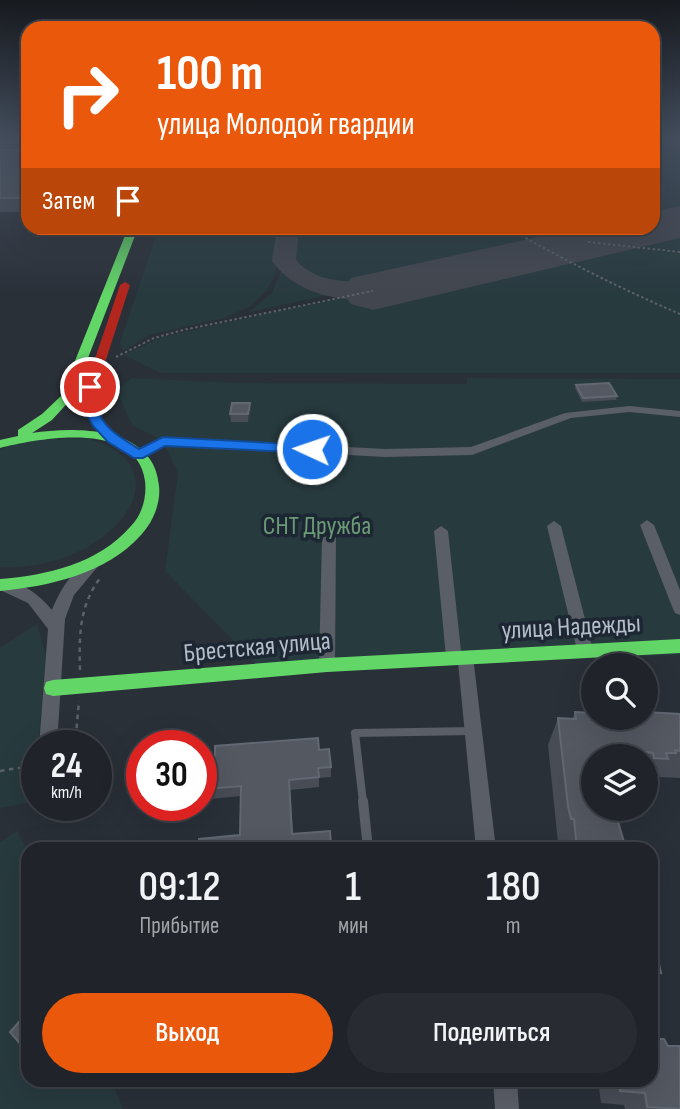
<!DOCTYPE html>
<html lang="ru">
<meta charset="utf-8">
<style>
body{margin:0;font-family:"Sofia Sans Condensed",sans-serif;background:#282c32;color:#f1f3f6;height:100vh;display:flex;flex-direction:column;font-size:26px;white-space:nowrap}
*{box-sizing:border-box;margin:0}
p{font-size:23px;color:#a2a4a8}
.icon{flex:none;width:38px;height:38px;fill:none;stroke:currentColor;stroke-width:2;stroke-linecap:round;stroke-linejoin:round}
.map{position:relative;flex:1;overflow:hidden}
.sheet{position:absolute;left:21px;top:842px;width:637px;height:245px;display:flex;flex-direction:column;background:#20242a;border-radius:21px;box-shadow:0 7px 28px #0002,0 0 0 2px #3d4147}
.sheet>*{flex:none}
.banner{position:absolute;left:21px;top:21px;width:639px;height:214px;border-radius:21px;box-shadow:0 7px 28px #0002,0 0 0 2px #3d4147;background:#ea580c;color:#fff;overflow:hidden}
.controls{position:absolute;left:581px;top:653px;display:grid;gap:14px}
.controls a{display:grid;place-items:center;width:77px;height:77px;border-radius:50%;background:#20242a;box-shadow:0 7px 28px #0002,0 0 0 2px #3d4147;font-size:35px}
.speed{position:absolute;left:21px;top:730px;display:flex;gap:14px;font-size:35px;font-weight:700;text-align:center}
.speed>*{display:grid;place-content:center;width:91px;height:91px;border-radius:50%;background:#20242a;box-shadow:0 7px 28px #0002,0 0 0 2px #3d4147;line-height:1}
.speed small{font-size:18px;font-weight:400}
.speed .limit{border:10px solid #d22;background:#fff;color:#111}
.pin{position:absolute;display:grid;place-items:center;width:60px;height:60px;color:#fff;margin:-30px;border:4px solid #fff;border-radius:50%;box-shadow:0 2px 7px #0007}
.me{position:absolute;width:77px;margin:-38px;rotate:273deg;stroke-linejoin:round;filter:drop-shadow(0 0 5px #0008)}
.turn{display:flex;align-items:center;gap:24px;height:147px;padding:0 21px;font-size:32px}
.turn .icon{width:91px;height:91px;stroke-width:2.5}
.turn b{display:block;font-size:49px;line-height:60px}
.then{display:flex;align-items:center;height:66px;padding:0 21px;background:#0003;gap:14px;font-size:26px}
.eta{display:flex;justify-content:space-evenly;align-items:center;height:119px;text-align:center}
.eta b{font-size:42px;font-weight:600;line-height:49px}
.button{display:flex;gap:14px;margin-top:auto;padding:14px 21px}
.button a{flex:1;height:80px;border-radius:42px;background:#ea580c;color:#fff;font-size:28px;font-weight:600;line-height:80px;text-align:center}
.button a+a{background:#282c32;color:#f1f3f6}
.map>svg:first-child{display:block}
.green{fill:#273a3e}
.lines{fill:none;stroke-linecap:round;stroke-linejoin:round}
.taxiway{fill:#42464e;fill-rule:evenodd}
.runway{fill:#42464e;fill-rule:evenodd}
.path-far1{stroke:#5c6268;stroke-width:2;stroke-dasharray:2.5 2.5;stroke-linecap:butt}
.path{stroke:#5c6268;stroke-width:2.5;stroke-dasharray:4.5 4.5;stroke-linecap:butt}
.lane-far1{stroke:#5a5e66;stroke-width:8}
.lane{stroke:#5a5e66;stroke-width:10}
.street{fill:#5a5e66;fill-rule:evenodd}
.fast{fill:#63d668;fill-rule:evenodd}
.jam{fill:#b3261e;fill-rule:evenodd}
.wall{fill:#474c55}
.shaded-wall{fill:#373c44}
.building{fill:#535861;stroke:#626872;stroke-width:2}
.route{fill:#1a73e8;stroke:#114b97;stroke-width:2}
.labels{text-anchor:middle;stroke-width:7;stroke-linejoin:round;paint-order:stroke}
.park-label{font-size:26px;fill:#6b9a76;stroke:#1d2633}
.street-label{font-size:26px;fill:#b4bcc9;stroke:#1d2633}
</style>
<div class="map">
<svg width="680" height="1109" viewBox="0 0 680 1109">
<rect width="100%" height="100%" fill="#2a3038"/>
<!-- green -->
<g class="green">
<polygon points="653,140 680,140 680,217 653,223"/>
<polygon points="680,223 680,373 161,373 124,355 161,337"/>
<polygon points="159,228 282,228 275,275 267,290 251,306 224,318 150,335 123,351 120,342"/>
<path d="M294,228h340l-256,56c-20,3 -77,8 -87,-18 -4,-10 2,-28 3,-38z"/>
<polygon points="282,268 303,284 342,292 249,312 272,293"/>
<polygon points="132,378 237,383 467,384 467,378 680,379 680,655 261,669 165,571 178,473 163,441 132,425 116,390"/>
<path d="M85,438c74,19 60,75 4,108 -26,15 -59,23 -89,21v-118l30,-9z"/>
<polygon points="37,624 46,655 39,737 27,803 0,808 0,648"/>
<polygon points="17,831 28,852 28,1080 111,1080 123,1109 0,1109 0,842"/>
</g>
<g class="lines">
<!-- taxiway -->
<path class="taxiway" d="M277,228h22l-3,32c24,27 55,18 86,26l4,5 -4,5c-37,10 -88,-3 -110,-35z"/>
<!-- runway -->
<polygon class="runway" points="680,206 680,238 373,310 351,304 341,291 351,278 579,228 653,228 653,212"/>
<!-- path-far1 -->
<g class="path-far1">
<path d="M508,228c56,32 113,61 172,86"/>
<polyline points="588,242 680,252"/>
<polyline points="116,357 154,338 183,330 373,291"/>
</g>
<!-- path -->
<g class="path">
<path d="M80,670c-1,-34 -1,-65 21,-93"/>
<polyline points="75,746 79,701"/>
<polyline points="0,771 37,765"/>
</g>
<!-- lane-far1 -->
<polyline class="lane-far1" points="363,802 355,733 473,731"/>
<!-- lane -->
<polyline class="lane" points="363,801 368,849"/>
<!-- street -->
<g class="street">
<polygon points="629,406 680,411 680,417 629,412 571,418 472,455 385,457 165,445 143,458 135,458 133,455 163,437 385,449 471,447 565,413"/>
<polygon points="647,520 654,525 680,590 680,615 675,613 673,609 640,525"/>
<polygon points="554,521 561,526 593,650 591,655 585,656 579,655 577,650 547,526"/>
<polygon points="441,526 448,531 461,651 471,651 473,656 496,849 476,849 458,662 448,662 446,657 434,531"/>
<polygon points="329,533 336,538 335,665 333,670 327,672 321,670 319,665 322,538"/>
<path d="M93,559l7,5 -26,31 -9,24 -8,127h-18l9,-117 -20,-26 -28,-13v-10c20,0 40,15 52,30 7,-18 22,-44 41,-51z"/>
<polygon points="493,1080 517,1080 519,1109 495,1109"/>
</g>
<!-- fast -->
<g class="fast">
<path d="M128,228h10l-65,169 -21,23 -20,13c43,-7 123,-7 127,53 2,17 -6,36 -18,49 -35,39 -91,51 -141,56v-12c48,-4 98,-15 131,-53 11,-11 16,-29 14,-45 -8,-61 -105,-43 -145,-33v-8l18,-4v-6l24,-16 19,-18z"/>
<polygon points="680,639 680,653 327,672 53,696 46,694 44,688 46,682 53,680 327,658"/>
</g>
<!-- jam -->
<polygon class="jam" points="125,282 130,285 94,397 99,415 120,439 113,443 108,442 87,416 82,397 120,285"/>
</g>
<!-- wall -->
<g class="wall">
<polygon points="0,140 13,140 12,142 17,142 19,150 25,150 28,148 19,146 18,140 28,140 28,212 0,212"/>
<polygon points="576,385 617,396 616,400 582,402 575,388"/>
<polygon points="250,403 251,411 248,422 231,422 230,414"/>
<polygon points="575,712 680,714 680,778 660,777 658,779 655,779 651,785 646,785 646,756 593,756 593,808 623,808 620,813 620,818 618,822 626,849 562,849 561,843 558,843 548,745 558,718 572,719"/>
<polygon points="319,750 331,767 331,777 319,778 319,787 290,790 293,834 331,844 240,835 241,796 210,799 208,792 204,792 201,783 202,758"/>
<polygon points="651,955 661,973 655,978 657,991 654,994 657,1009 651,1014"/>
<polygon points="598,1080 651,1080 680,1109 625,1109 624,1105 601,1103"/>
</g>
<!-- shaded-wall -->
<g class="shaded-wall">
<polygon points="250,403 251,411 248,422 248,414"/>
<polygon points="593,759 593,769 585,768"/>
</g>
<!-- building -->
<g class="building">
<polygon points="0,140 5,140 17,142 0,143"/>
<polygon points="28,148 28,198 0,198 0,150 25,150"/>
<polygon points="609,383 617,396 583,398 576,385"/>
<polygon points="232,403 250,403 248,414 230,414"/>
<polygon points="575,712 593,713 593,718 646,718 646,712 680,714 680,751 675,750 676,753 666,753 668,759 654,758 653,753 639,751 638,749 605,747 596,756 593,756 593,759 585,768 593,768 593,808 619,808 620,818 617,818 626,849 577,849 574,819 571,819 568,806 558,718 576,719"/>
<polygon points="318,738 319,750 329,749 331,767 318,768 319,777 289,780 292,834 330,831 331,844 338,844 339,849 199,849 199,839 240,835 241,786 207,789 207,782 201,782 202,758 215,757 215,746"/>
<polygon points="651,955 657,955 661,973 654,972 657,991 653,991 657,1009 651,1009"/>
<polygon points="28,1012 28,1053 10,1032"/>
<polygon points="651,1039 664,1039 668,1046 680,1046 680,1109 647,1107 645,1093 620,1091 619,1080 651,1080"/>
</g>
<!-- sky -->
<linearGradient id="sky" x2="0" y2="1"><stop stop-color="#171a1f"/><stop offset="0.47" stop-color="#444e5e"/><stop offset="1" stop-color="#444e5e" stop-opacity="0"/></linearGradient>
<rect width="680" height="295" fill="url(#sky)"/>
<!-- route -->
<path class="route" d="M90,384l6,3c-4,34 17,46 43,62l24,-12 149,8 7,4 -7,4 -147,-7 -22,12h-9l-26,-16 -15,-16 -12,-22 2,-17z"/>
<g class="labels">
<!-- park labels -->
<g class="park-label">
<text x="317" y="534">СНТ Дружба</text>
</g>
<!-- street labels -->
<g class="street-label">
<text transform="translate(571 626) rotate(-3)" y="9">улица Надежды</text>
<text transform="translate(257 646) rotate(-5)" y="9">Брестская улица</text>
</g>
</g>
</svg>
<div class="controls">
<a><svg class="icon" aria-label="search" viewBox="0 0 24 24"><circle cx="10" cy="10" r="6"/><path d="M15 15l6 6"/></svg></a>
<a><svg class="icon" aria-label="layers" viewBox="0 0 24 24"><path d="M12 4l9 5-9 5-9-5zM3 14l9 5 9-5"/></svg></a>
</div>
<div class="speed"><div>24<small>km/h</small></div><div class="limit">30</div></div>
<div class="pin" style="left:90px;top:387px;background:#d93025"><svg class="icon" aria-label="arrive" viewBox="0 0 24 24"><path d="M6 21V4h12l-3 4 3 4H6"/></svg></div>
<svg class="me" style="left:312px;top:449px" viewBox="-20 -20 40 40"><circle r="17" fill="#1a73e8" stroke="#fff" stroke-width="3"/><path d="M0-11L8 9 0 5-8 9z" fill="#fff"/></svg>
<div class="banner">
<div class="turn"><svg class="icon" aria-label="right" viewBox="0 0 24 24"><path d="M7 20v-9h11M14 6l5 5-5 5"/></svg><div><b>100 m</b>улица Молодой гвардии</div></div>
<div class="then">Затем<svg class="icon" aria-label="arrive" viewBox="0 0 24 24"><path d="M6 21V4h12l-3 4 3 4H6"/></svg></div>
</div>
<section class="sheet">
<div class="eta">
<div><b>09:12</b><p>Прибытие</p></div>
<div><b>1</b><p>мин</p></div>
<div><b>180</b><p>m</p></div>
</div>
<div class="button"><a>Выход</a><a>Поделиться</a></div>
</section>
</div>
